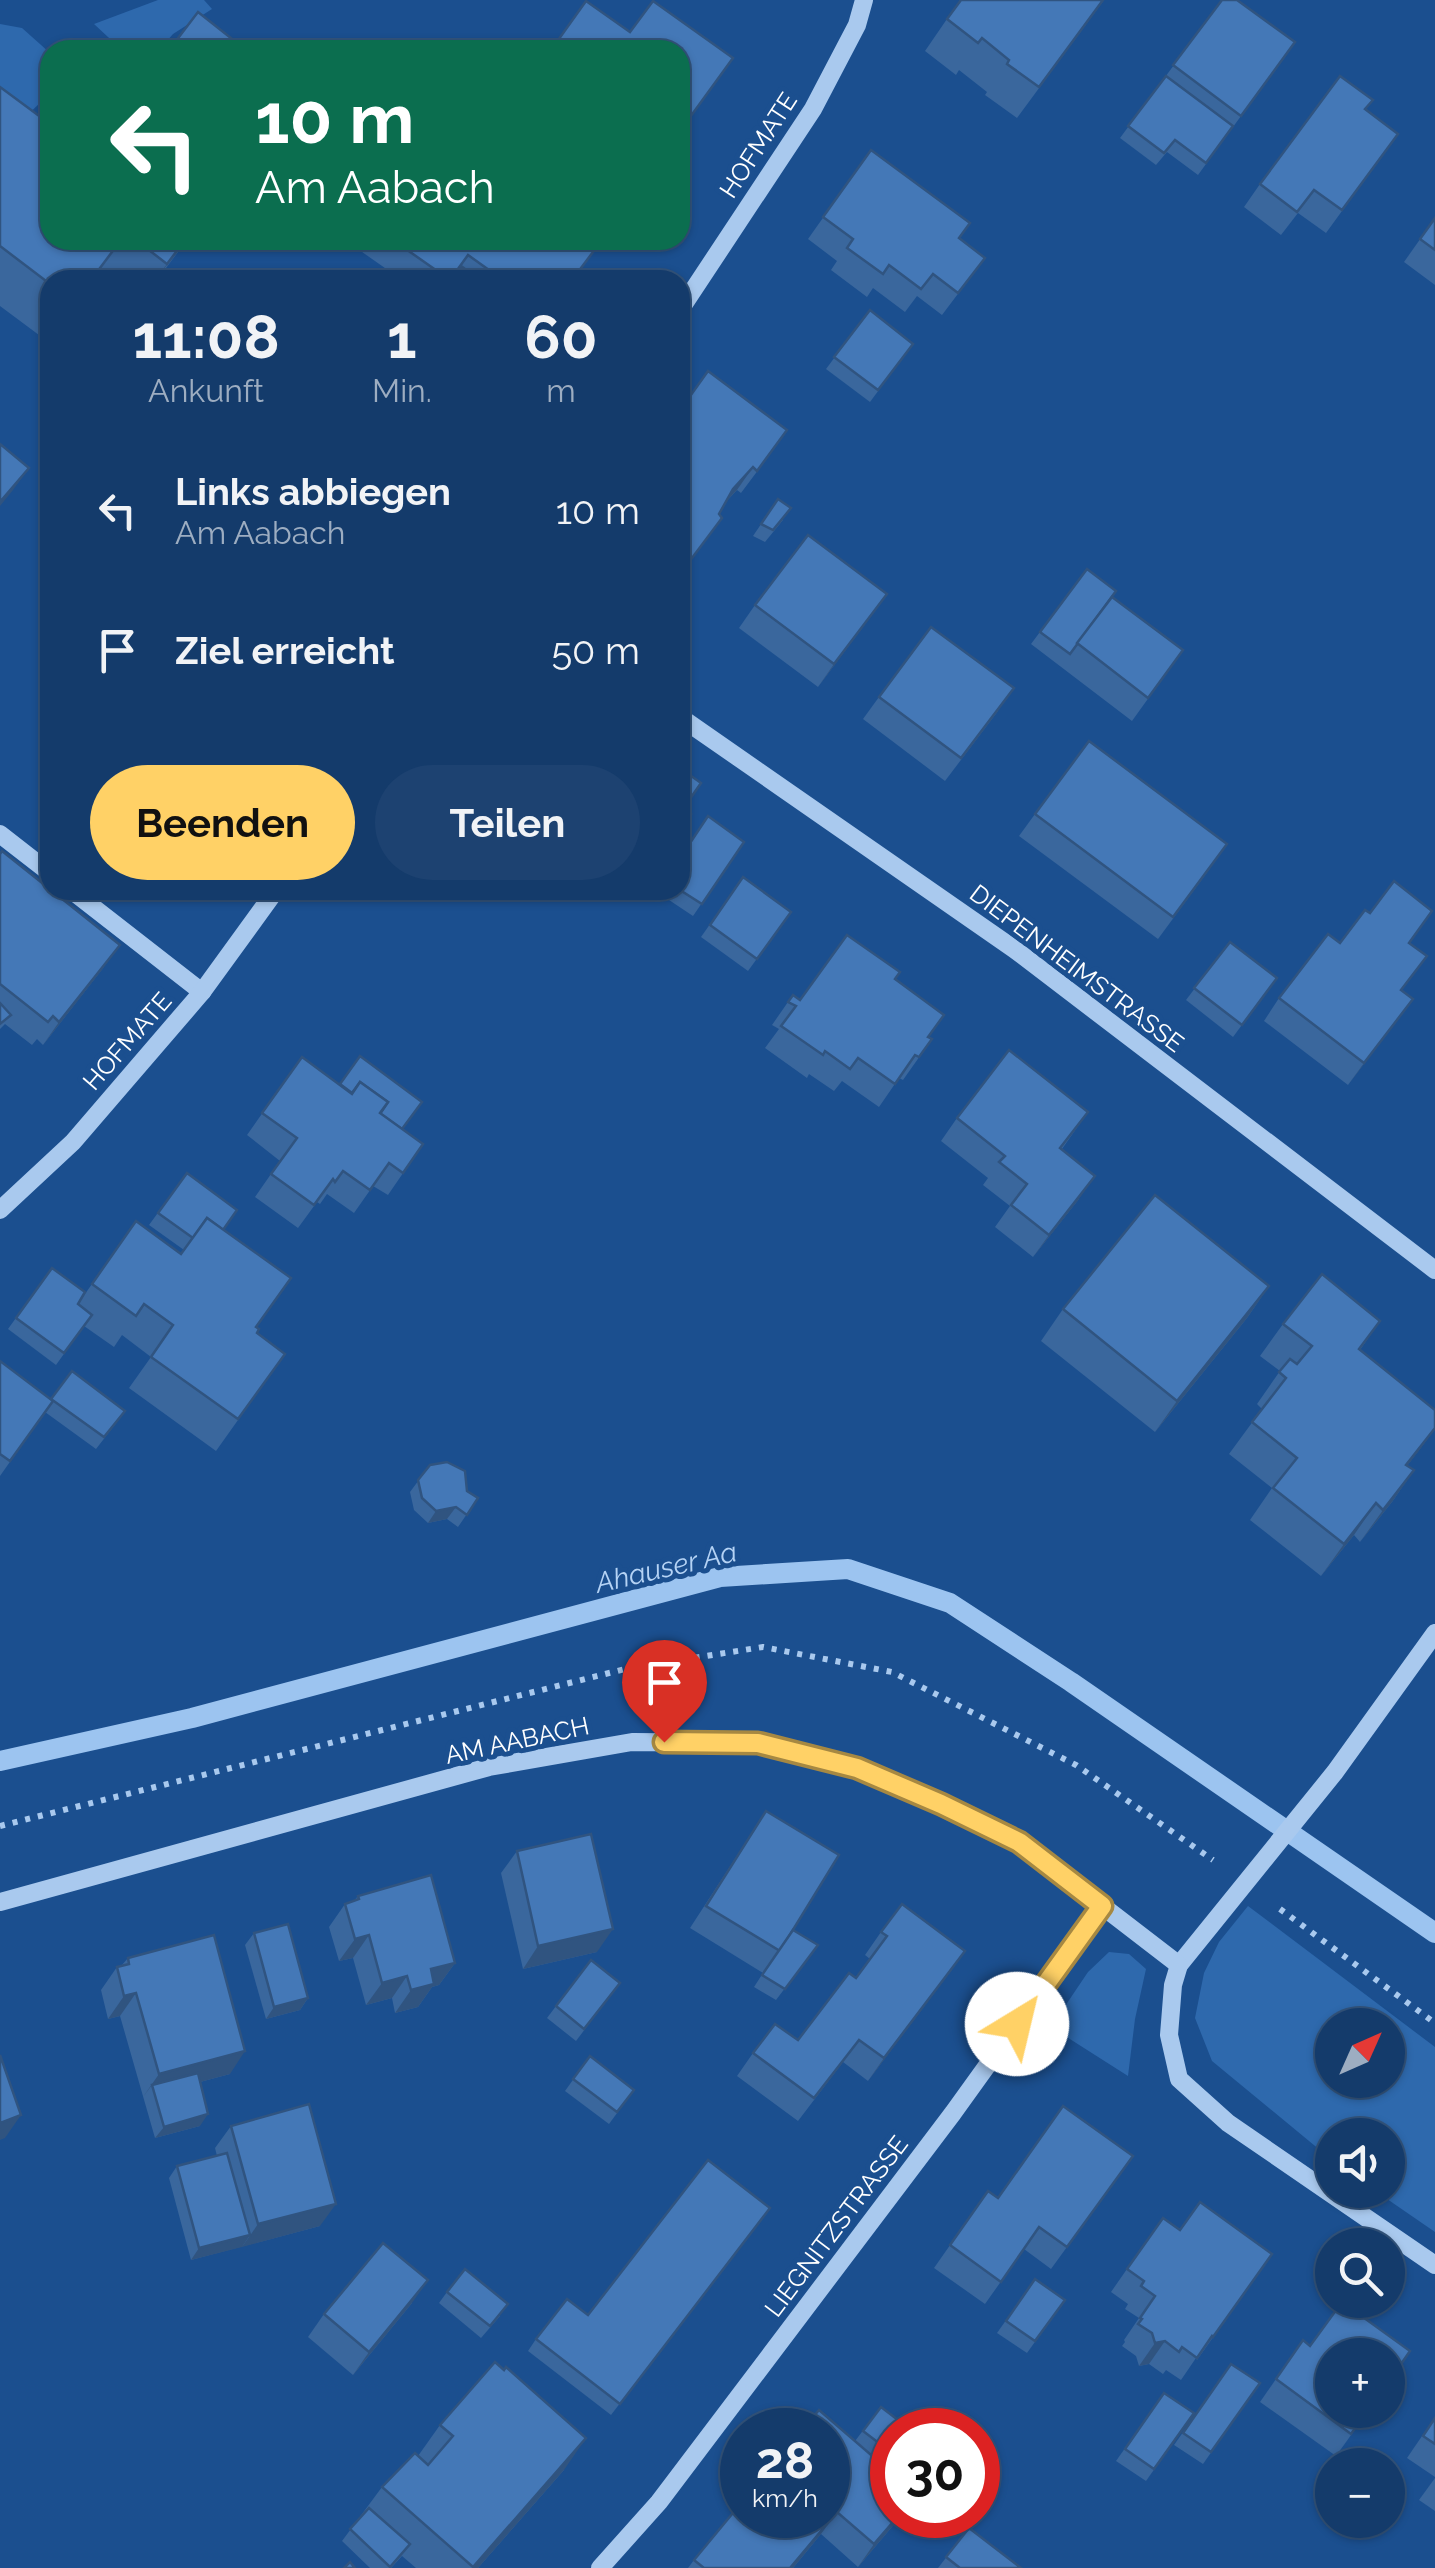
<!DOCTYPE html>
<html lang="de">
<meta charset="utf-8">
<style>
body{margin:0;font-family:Raleway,sans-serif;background:#1d4271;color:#f1f3f6;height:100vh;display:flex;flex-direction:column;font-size:38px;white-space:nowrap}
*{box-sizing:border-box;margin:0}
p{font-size:32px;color:#9dadc1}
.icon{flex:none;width:55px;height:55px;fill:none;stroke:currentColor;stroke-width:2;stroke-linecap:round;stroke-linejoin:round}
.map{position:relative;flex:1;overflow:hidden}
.details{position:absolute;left:40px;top:270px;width:650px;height:630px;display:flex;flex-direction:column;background:#143b6b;border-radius:30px;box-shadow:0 2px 8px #0004,0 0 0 2px #33557e}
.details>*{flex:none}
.top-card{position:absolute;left:40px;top:40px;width:650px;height:210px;border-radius:30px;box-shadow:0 2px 8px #0004,0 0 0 2px #33557e;background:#0b6e4f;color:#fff;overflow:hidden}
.needle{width:65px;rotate:45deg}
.buttons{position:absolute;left:1315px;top:2008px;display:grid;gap:20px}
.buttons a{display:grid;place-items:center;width:90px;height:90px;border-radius:50%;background:#143b6b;box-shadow:0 2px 8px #0004,0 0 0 2px #33557e;font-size:50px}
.speed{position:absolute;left:720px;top:2408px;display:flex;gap:20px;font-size:50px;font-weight:700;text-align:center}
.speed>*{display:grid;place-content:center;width:130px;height:130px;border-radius:50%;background:#143b6b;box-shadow:0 2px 8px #0004,0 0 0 2px #33557e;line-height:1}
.speed small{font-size:25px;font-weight:400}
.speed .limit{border:15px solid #d22;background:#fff;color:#111}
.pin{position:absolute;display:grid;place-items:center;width:85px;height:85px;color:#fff;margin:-102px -42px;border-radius:50% 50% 50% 0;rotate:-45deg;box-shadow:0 0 10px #0007}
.pin .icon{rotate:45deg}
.me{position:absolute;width:110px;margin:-55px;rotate:36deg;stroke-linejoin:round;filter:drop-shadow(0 0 8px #0008)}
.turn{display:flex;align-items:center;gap:35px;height:210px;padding:0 50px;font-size:45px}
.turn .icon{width:130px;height:130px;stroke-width:2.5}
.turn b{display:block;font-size:70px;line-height:85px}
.eta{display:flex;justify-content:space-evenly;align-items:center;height:170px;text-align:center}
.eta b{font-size:60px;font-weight:700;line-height:70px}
.primary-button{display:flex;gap:20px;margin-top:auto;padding:20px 50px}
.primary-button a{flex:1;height:115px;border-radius:60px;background:#ffd166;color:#111;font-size:40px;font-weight:700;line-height:115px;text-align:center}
.primary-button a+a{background:#1d4271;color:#f1f3f6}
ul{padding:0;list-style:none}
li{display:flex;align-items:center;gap:30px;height:140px;padding:0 50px}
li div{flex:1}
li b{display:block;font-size:38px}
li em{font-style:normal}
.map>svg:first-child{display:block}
.green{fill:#2e69ad;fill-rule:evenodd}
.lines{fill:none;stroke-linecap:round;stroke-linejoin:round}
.stream{stroke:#9cc4f0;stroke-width:20}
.path{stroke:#a9c9ee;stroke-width:6;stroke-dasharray:5 8;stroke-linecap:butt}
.minor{stroke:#a9c9ee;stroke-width:18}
.wall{fill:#3a679d}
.shaded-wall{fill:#305480}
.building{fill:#4478b7;stroke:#305480;stroke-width:2.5}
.route-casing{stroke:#a68842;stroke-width:25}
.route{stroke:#ffd166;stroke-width:18}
.labels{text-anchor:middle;stroke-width:10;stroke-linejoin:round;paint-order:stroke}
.street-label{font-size:25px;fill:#fff;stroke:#1b4f8f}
.water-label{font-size:28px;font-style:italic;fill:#b5d3f5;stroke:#1b4f8f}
</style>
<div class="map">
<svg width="1435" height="2568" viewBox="0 0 1435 2568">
<rect width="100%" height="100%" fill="#1b4f8f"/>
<!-- green -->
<g class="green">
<polygon points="158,0 204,0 212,9 173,34 159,50 122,50 94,24"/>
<polygon points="0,24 22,28 50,53 48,95 5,137 0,133"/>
<path d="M1248,1906l187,141v185l-61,-42h14v-55h-56v25l-120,-99 -17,-43 9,-45 15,-31zM1332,2025h56v55h-56z"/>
<polygon points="1109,1952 1129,1954 1146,1969 1135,2019 1128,2076 1051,2027 1088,1972"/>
</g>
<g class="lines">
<!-- stream -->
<polyline class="stream" points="0,1761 192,1718 720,1577 848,1569 950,1603 1071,1682 1435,1933"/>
<!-- path -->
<g class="path">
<polyline points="0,1826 629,1668 763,1647 892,1672 1076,1765 1213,1860"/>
<polyline points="1280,1909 1435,2023"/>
</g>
<!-- minor -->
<g class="minor">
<polyline points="680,310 813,109 857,25 864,0"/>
<polyline points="680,717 1014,949 1435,1270"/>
<polyline points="0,834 50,873"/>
<polyline points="71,890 202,992"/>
<polyline points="0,1210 73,1142 202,992 276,890"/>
<polyline points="1435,1633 1335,1772 1179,1965 1173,1985 1169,2035 1179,2079 1228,2123 1435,2265"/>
<polyline points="0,1902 489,1767 632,1742 758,1743 857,1768 941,1804 1019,1842 1179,1965"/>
<polyline points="600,2568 659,2502 953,2113 1102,1906"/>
</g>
</g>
<!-- wall -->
<g class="wall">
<polygon points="960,0 1104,0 1017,118 985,95 987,92 959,70 956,75 925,51"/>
<polygon points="1222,0 1295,42 1198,175 1167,152 1156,165 1120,138"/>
<polygon points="0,87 50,240 187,240 157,280 110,280 99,272 50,280 50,337 47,341 0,306"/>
<polygon points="1366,110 1398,134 1326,233 1298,213 1281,235 1244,207 1260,184"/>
<polygon points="871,150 959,238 985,258 942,315 917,296 905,312 873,288 867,297 831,270 837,261 808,239"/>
<polygon points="1435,218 1435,285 1404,262"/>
<polygon points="345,240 602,240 573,280 402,280"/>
<polygon points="870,310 913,344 870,402 826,369"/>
<polygon points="708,371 771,453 741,493 737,490 725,503 719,514 722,518 680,575 680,409"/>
<polygon points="778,499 783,520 765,542 753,536"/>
<polygon points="1087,569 1113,597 1183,650 1132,721 1031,644"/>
<polygon points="755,605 871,616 818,687 739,628"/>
<polygon points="879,697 998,711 945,781 863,719"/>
<polygon points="1035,814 1211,867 1158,939 1019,836"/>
<polygon points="744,842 693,916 657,892 658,890 680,890"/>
<polygon points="0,854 104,967 43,1045 37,1039 32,1045 5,1024 0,1029"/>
<polygon points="743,877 791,912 748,971 701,937"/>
<polygon points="616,890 629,890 625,896"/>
<polygon points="1230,942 1277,978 1233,1037 1186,1000"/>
<polygon points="1340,943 1409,943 1402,990 1413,999 1348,1085 1264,1021 1279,998"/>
<polygon points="895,979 928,1037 932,1039 903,1080 899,1078 879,1107 842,1081 834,1091 809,1074 807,1078 765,1048 779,1029 772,1025 788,1002"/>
<polygon points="302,1057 423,1144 388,1195 373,1186 354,1213 327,1194 320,1204 317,1202 298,1228 255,1197 280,1161 247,1135"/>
<polygon points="1088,1112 1062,1149 1079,1199 1033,1257 995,1227 1010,1206 983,1185 988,1178 941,1141 957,1118"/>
<polygon points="187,1173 223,1230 257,1333 285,1354 216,1451 129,1388 151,1357 122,1335 114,1347 84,1326 56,1365 8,1329 52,1268 78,1304 136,1221 181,1254 184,1250 149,1225"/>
<polygon points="1269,1286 1247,1318 1155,1432 1041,1341 1063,1309"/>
<polygon points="1380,1321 1360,1350 1435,1410 1435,1429 1407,1466 1414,1470 1392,1502 1360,1542 1354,1535 1321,1576 1250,1520 1272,1488 1229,1454 1262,1409 1257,1404 1280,1371 1260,1356 1283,1324"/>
<polygon points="0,1361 51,1399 117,1422 96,1449 45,1412 0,1476"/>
<polygon points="430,1465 478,1498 458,1527 447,1519 428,1523 414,1510 410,1492"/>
<polygon points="766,1811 793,1930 818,1945 776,2000 754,1987 763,1973 690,1928"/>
<polygon points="517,1851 597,1952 523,1969 501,1873"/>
<polygon points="358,1896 455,1963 439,1985 432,1987 418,2007 395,2013 392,1998 366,2005 353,1958 339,1961 329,1927 345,1904 354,1901"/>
<polygon points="881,1932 965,1951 868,2081 843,2062 798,2121 737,2076 753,2053 798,2040 856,1978 870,1959 865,1955"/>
<polygon points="254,1933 308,1998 300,2010 266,2019 245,1945"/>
<polygon points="128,1958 230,2074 200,2082 200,2126 155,2138 120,2016 108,2019 101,1990 117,1967 122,1965"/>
<polygon points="591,1960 620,1983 576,2041 547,2018"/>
<polygon points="590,2056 634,2090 609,2124 565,2091"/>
<polygon points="231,2126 320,2226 191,2260 169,2178 177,2166 217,2156 215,2148"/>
<polygon points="1133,2156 1051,2269 1024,2249 985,2304 934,2268 988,2191 998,2198"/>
<polygon points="770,2208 611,2415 528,2351 536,2339 588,2315"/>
<polygon points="1180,2230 1272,2254 1197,2360 1196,2358 1181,2380 1166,2370 1163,2374 1149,2364 1139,2366 1136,2356 1122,2346 1125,2342 1124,2340 1139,2318 1125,2309 1128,2304 1111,2292 1127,2269"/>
<polygon points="1035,2279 1065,2300 1027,2353 997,2333"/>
<polygon points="447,2292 500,2316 481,2338 439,2303"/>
<polygon points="412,2303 353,2375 308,2337 324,2314"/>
<polygon points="1310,2346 1369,2410 1336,2456 1260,2402 1276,2379"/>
<polygon points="1231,2364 1260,2383 1203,2464 1174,2445"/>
<polygon points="1164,2393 1194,2413 1146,2481 1116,2461"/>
<polygon points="881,2407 892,2430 892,2471 870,2454 902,2515 858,2567 821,2534 793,2568 688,2568 694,2560 855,2441"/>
<polygon points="1435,2417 1435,2477 1407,2458"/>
<polygon points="440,2425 564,2470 478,2568 416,2568 402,2556 391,2568 370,2568 342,2541 382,2487 418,2456"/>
<polygon points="1435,2478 1435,2511 1419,2500"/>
<polygon points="969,2528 1021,2568 938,2568"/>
</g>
<!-- shaded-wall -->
<g class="shaded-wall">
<polygon points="185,240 187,240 155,280"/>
<polygon points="753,467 737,490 717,511 733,489"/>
<polygon points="29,468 13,490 0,506 0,502"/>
<polygon points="887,594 871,616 818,687 834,664"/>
<polygon points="120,945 104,967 43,1045 59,1022"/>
<polygon points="1413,999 1397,1021 1348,1085 1364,1063"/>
<polygon points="1095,1176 1079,1199 1033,1257 1049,1235"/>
<polygon points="1269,1286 1247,1318 1155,1432 1177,1401"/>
<polygon points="1435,1428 1421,1448 1383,1497 1406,1465"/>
<polygon points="1414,1470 1392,1502 1360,1542 1383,1510"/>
<polygon points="1376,1503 1354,1535 1321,1576 1344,1544"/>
<polygon points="456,1507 447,1519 428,1523 436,1511"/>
<polygon points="613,1929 597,1952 523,1969 538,1946"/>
<polygon points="369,1935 353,1958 339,1961 355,1939"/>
<polygon points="965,1951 949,1974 868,2081 884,2058"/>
<polygon points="455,1963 439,1985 432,1987 418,2007 395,2013 411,1990 431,1969"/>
<polygon points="407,1976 392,1998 366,2005 382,1983"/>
<polygon points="136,1993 120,2016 108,2019 124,1996"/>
<polygon points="308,1998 300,2010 266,2019 274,2007"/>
<polygon points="245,2051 230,2074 155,2094 152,2085 143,2097 159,2074"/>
<polygon points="208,2114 200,2126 155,2138 164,2127"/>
<polygon points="21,2115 5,2138 0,2140 0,2123"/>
<polygon points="336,2204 320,2226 242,2247 258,2224"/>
<polygon points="250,2235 242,2247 191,2260 199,2248"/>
<polygon points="428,2280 412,2303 353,2375 369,2352"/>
<polygon points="1165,2341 1149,2364 1139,2366 1155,2343"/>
<polygon points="586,2438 564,2470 478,2568 472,2568"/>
<polygon points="837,2512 821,2534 793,2568 790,2568"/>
<polygon points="899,2515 902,2515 858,2567 874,2544"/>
</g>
<!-- building -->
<g class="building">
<polygon points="961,0 1103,0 1039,87 1007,64 1009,60 982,38 978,43 947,19"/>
<polygon points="1222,0 1237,0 1295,42 1241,116 1173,65"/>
<polygon points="586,1 630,32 653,1 733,58 680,131 680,50 551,50"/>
<polygon points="198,12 246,50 169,50"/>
<polygon points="1166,76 1233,126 1206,163 1175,140 1164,153 1128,126"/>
<polygon points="1340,76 1373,100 1365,109 1398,134 1342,210 1314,190 1297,212 1260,184"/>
<polygon points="0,87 50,124 50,240 121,240 91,280 50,280 50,284 0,246"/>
<polygon points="871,150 970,223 959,238 985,258 958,293 933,274 921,289 889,265 883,274 847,248 853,239 823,217"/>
<polygon points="1435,218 1435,250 1420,239"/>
<polygon points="136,240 185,240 167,264"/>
<polygon points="393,240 602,240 572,280 503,280 468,255 450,280"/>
<polygon points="461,266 480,280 451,280"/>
<polygon points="870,310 913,344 878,390 834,357"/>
<polygon points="708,371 787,430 757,471 753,467 733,489 719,514 722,518 692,558 680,550 680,416 685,409 683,406"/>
<polygon points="0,444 29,468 0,502"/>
<polygon points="778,499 791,508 773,530 761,524"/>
<polygon points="808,535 887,594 834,664 755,605"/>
<polygon points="1087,569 1116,591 1070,654 1040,632"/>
<polygon points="1112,597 1183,650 1148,698 1077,643"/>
<polygon points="931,627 1014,688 961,758 879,697"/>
<polygon points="1089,741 1227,844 1173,917 1035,814"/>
<polygon points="680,768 701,783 683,809 691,814 680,830"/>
<polygon points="708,816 744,842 702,904 680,890 680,858"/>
<polygon points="2,851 120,945 59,1022 53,1016 48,1022 0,984 0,854"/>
<polygon points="743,877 791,912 757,959 710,925"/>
<polygon points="1394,881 1432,911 1409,943 1427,956 1401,990 1413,999 1364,1063 1279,998 1328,934 1340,943 1365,910 1370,913"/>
<polygon points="847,935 900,972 895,979 944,1015 928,1037 932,1039 919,1057 915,1055 895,1084 858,1058 850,1069 825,1051 823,1055 781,1026 796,1006 788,1002 793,995 800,1000"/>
<polygon points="1230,942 1277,978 1242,1025 1194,988"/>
<polygon points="0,1003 11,1015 0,1024"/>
<polygon points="1009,1050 1088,1112 1060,1148 1095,1176 1049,1235 1011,1205 1027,1184 999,1162 1005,1156 957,1118"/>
<polygon points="360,1056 422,1102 402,1129 380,1114 388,1102 360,1082 352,1093 340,1084"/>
<polygon points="302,1057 352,1094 360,1082 388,1102 380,1113 423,1144 403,1173 389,1163 370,1190 343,1171 335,1182 333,1179 314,1205 271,1174 297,1138 262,1113"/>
<polygon points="187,1173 237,1210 223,1230 207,1218 193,1238 158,1213"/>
<polygon points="1155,1195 1269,1286 1177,1401 1063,1309"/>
<polygon points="207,1218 291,1278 256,1327 259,1329 257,1333 285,1354 238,1419 151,1357 173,1325 144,1304 136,1316 92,1284 136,1221 181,1254"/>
<polygon points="52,1268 85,1292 78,1304 92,1315 64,1353 16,1318"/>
<polygon points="1322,1274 1380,1321 1359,1349 1435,1410 1435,1428 1406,1465 1414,1470 1383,1510 1376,1503 1344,1544 1273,1488 1297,1458 1252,1422 1286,1378 1279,1372 1290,1359 1297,1364 1312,1346 1283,1324"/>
<polygon points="0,1361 53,1401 10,1461 0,1454"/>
<polygon points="72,1371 125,1411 104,1437 51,1399"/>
<polygon points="447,1462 465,1471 467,1491 478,1498 467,1515 456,1507 436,1511 422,1498 418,1480 430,1465"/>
<polygon points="766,1811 839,1855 780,1951 706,1906"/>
<polygon points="591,1834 613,1929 538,1946 517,1851"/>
<polygon points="431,1875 455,1963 431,1969 434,1984 411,1990 407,1976 382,1983 369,1935 355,1939 345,1904 359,1899 358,1896"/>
<polygon points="902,1904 965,1951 884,2058 859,2040 814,2098 753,2053 775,2024 798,2040 849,1973 856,1978 887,1936 881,1932"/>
<polygon points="288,1924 308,1998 274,2007 254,1933"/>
<polygon points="793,1930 818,1945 785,1989 762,1975"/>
<polygon points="214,1935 245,2051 159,2074 136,1993 124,1996 117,1967 129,1964 128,1958"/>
<polygon points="591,1960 620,1983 584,2029 556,2006"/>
<polygon points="0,2055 21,2115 0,2123"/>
<polygon points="590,2056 634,2090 617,2112 573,2079"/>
<polygon points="198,2073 208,2114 164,2127 152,2085"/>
<polygon points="309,2104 336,2204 258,2224 231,2126"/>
<polygon points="1063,2106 1133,2156 1067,2247 1039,2227 1001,2282 950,2245 988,2191 998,2198"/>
<polygon points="227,2153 250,2235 199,2248 177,2166"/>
<polygon points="708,2160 770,2208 620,2404 536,2339 567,2299 588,2315"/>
<polygon points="1200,2202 1272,2254 1213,2337 1212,2336 1197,2358 1182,2347 1179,2352 1165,2341 1155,2343 1152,2333 1138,2324 1142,2319 1140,2318 1155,2296 1141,2286 1144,2281 1127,2269 1163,2218 1180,2230"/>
<polygon points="383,2243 428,2280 369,2352 324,2314"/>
<polygon points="465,2269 508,2304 490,2326 447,2292"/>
<polygon points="1035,2279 1065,2300 1035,2341 1006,2321"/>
<polygon points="1342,2302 1410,2351 1388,2383 1388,2355 1332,2355 1332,2410 1368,2410 1351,2434 1276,2379 1303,2340 1310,2346"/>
<polygon points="495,2362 504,2370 506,2367 586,2438 473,2567 382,2487 415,2453 428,2465 453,2436 440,2425"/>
<polygon points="1231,2364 1260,2383 1211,2452 1183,2433"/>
<polygon points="1164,2393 1194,2413 1154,2469 1125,2449"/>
<polygon points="881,2407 911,2430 892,2430 892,2453 863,2431"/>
<polygon points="819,2410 892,2473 892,2515 899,2515 874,2544 837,2512 790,2568 704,2568 694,2560 742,2502 742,2515 828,2515 828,2430 802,2430"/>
<polygon points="1435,2418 1435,2444 1423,2436"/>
<polygon points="943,2420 957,2430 935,2430"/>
<polygon points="369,2508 410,2544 390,2567 350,2529"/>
<polygon points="969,2528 1021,2568 960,2568 946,2557"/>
<polygon points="350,2562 355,2568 344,2568"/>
</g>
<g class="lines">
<defs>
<polyline id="route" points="664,1742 758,1743 857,1768 941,1804 1019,1842 1102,1906 1017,2024"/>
</defs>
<!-- route casing -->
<use href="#route" class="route-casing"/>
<!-- route -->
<use href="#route" class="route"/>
</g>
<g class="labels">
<!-- street labels -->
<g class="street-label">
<text transform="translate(758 145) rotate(-57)" y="9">HOFMATE</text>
<text transform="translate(1077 968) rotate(37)" y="9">DIEPENHEIMSTRASSE</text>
<text transform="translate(127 1041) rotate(-49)" y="9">HOFMATE</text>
<text transform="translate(517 1740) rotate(-12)" y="9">AM AABACH</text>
<text transform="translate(836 2226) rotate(-53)" y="9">LIEGNITZSTRASSE</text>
</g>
<!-- water labels -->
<g class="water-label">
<text transform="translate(666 1567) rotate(-13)" y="10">Ahauser Aa</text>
</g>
</g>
</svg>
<div class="buttons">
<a><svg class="needle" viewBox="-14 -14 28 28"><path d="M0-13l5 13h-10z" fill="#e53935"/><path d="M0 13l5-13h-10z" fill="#9dadc1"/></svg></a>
<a><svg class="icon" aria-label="sound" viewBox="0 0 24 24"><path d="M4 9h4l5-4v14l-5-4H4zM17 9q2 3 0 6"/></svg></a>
<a><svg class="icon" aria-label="search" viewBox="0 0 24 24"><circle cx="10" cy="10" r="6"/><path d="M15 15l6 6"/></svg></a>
<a>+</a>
<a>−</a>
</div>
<div class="speed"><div>28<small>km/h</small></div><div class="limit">30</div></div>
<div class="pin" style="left:664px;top:1742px;background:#d93025"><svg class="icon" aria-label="arrive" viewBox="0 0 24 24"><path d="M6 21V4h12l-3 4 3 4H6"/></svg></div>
<svg class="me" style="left:1017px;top:2024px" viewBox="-20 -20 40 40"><circle r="19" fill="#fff"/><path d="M0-13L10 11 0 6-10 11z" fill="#ffd166"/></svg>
<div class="top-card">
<div class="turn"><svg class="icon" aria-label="left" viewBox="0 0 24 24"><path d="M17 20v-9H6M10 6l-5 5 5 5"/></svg><div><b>10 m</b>Am Aabach</div></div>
</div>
<section class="details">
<div class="eta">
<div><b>11:08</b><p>Ankunft</p></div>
<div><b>1</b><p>Min.</p></div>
<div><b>60</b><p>m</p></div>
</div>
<ul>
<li><svg class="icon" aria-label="left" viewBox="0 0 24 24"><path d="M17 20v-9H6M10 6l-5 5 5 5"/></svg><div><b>Links abbiegen</b><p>Am Aabach</p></div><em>10 m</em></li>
<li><svg class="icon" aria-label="arrive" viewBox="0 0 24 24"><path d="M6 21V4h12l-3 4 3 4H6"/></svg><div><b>Ziel erreicht</b></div><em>50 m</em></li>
</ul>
<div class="primary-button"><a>Beenden</a><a>Teilen</a></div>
</section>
</div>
